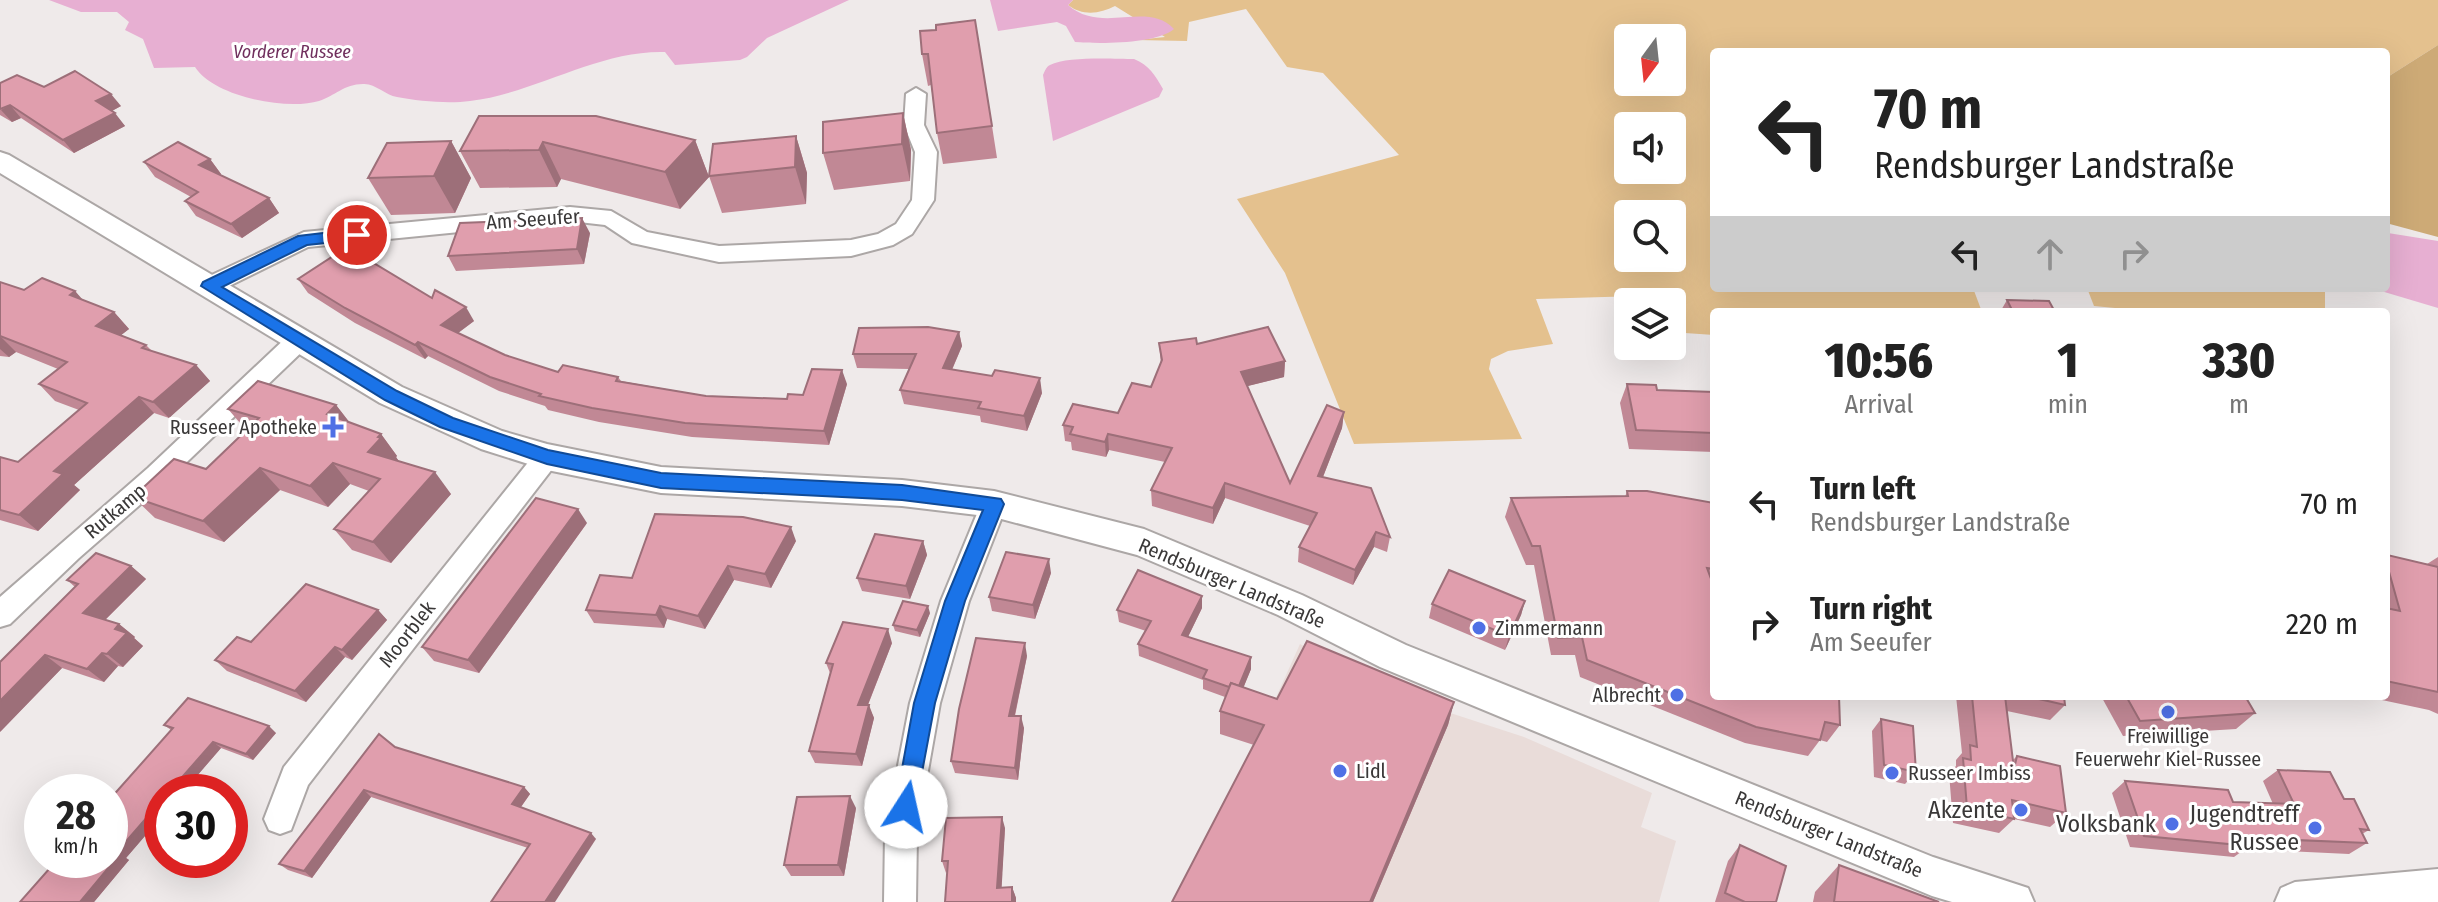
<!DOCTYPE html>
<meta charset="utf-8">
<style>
body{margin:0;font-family:"Fira Sans Condensed",sans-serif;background:#f6f6f6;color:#222;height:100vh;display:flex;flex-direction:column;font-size:30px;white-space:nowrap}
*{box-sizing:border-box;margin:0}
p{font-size:26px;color:#767676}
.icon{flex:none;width:44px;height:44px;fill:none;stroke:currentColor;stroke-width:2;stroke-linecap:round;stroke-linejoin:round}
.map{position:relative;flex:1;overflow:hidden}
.panel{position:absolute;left:1710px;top:308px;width:680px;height:392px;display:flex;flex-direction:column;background:#fff;border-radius:8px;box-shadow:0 8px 32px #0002}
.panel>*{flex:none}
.banner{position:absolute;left:1710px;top:48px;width:680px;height:244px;border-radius:8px;box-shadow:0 8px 32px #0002;background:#fff;color:#222;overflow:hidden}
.needle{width:52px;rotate:195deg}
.controls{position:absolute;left:1614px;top:24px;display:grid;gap:16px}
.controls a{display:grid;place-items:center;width:72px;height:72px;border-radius:8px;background:#fff;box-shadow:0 8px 32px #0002;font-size:40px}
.speed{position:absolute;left:24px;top:774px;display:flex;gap:16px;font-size:40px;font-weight:700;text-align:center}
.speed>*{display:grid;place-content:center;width:104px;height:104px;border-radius:50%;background:#fff;box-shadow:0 8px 32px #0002;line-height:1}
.speed small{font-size:20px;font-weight:400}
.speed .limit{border:12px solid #d22;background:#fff;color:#111}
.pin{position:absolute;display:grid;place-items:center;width:68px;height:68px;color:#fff;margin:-34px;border:4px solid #fff;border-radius:50%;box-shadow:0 2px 8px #0007}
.me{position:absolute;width:88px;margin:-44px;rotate:10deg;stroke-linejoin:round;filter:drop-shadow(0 0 6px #0008)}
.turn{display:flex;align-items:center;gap:28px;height:168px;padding:0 32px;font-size:36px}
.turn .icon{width:104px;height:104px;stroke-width:2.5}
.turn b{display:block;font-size:56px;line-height:68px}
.lanes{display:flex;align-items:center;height:76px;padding:0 32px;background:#0003;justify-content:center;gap:40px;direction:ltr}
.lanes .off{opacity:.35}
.eta{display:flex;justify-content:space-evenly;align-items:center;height:136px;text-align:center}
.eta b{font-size:48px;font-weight:800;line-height:56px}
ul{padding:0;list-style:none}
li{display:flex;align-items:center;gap:24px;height:120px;padding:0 32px}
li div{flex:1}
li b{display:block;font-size:30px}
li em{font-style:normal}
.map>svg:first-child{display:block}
.built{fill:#e9dcd9}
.green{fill:#e4c18e;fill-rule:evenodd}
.forest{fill:#cdaa76}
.water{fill:#e7afd2}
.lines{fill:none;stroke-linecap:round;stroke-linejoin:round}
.minor-casing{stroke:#aca7a6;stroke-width:4}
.tertiary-casing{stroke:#aca7a6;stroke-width:4}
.minor{fill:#fff;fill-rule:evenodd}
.tertiary{fill:#fff;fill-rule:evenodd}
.wall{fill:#c18895}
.shaded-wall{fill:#9d6f79}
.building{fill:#e09ead;stroke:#9d6f79;stroke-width:2}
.route{fill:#1a73e8;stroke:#114b97;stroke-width:2}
.poi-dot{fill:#4f70e5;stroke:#fff;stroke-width:3}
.labels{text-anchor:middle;stroke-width:6;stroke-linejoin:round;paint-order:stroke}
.far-water-label{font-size:18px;font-style:italic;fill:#702f5d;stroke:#fff}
.street-label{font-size:20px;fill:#3a3838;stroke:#fff}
.poi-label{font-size:20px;fill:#3a3838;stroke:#fff;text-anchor:start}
.near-poi-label{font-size:24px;fill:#3a3838;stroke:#fff;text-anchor:end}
</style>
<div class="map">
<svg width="2438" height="902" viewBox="0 0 2438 902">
<rect width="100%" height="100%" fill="#efeaea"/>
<!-- built -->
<polygon class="built" points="1300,644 1350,672 1432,707 1524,737 1652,793 1641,827 1676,841 1659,902 1184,902"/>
<!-- green -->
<g class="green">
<path d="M1073,0h1365v45l-52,33v-26h-672v236h259l9,24h-268v23l-29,-2 -12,-38 -137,4 17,45 -45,7 -17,8 -2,10 33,70 -168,5 -69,-171 -48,-74 162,-44 -76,-82 -36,-6 -41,-58 -57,13 -2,19 -51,-1 29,-3 -50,-31c-15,8 -33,10 -47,-1zM1628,38h44v44h-44zM1628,126h44v44h-44zM1628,214h44v44h-44z"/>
<polygon points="2087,288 2325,288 2325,312 2157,312 2094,306"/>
</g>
<!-- forest -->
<polygon class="forest" points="2438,45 2438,237 2386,223 2386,78"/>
<!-- water -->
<g class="water">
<path d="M49,0h800l-82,38 -20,19 -7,3 -65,5 -10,-13c-67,-2 -129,41 -195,49 -22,3 -52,0 -73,-4 -12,-2 -22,-14 -34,-13 -19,0 -28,12 -44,17 -33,10 -106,-5 -124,-34l-41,1 -11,-29 -18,-9 4,-8 -12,-10h-36z"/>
<path d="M990,0h83l-5,5c34,30 79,-5 106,24 -17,15 -75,15 -99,13l-9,-16 -9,-4 -59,9z"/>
<path d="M1134,59c15,6 21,16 29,30l-4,8 -106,44 -10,-66c2,-4 3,-8 7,-10 17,-9 64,-6 84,-6z"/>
<polygon points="2388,233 2438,241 2438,308 2381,291 2380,288 2386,288"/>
</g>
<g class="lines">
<defs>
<g id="minor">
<polygon points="916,88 926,94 924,125 937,152 934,200 912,234 893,245 851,256 719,262 632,243 605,225 570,221 308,247 217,292 209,294 201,292 197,286 201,280 304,232 570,207 611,211 647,232 719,246 851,240 878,234 896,224 912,200 915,152 904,125 906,94"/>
<polygon points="299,331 308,334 311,340 308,346 166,482 79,558 10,624 0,627 0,597 148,468 290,334"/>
<polygon points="547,447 556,450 560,457 556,464 308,785 291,830 280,834 269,830 264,819 284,767 538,450"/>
<polygon points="994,493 1003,496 1007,504 969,601 940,703 917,833 916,902 884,902 885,833 910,703 941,601 981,504 985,496"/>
</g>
<g id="tertiary">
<polygon points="0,152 9,155 402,387 502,431 547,444 661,467 902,480 994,491 1144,529 1302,595 1406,645 1933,857 2028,888 2034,902 1952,902 1932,896 1380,667 1278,615 1137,555 994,517 902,506 661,493 547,470 481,449 380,403 0,173"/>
<polygon points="2438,869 2438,902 2275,902 2281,888 2295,882"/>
</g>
</defs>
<!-- minor casing -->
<use href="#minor" class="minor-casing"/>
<!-- tertiary casing -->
<use href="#tertiary" class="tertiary-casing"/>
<!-- minor -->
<use href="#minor" class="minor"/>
<!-- tertiary -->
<use href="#tertiary" class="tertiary"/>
</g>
<!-- wall -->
<g class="wall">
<polygon points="936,30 992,126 997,158 943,164 937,133 931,85 928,86 922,54"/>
<polygon points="0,83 44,87 121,106 112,111 125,126 74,153 21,118 12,122 0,115"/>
<polygon points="903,113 911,150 910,181 834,190 823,153"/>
<polygon points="479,116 695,140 709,177 680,209 561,179 557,187 480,188 460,151"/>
<polygon points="796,136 807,173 806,204 722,213 709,176"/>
<polygon points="451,141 471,178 455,213 391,215 368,178"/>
<polygon points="210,159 221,174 220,175 269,198 279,213 242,238 196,216 185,201 191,197 155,177 144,162"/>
<polygon points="590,233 584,264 456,271 448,256"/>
<polygon points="298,279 432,298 474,321 458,333 505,355 558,372 618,377 621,381 706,396 787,399 847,384 829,445 692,437 599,422 548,410 545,406 499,391 428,356 425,359 355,323 308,293"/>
<polygon points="0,282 24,290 75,291 82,300 114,312 129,329 121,335 146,345 152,351 196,365 210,381 169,418 154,413 74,485 80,490 38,531 0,520 0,457 18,462 79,410 55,401 39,384 58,369 16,352 9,357 0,356"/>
<polygon points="2007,300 2055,312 1974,312 2000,312"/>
<polygon points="959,332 962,346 952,370 1042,393 1027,431 981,422 980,416 904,404 900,390 909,369 857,368 853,354"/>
<polygon points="1159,343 1197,344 1285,361 1284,377 1247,386 1290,483 1344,412 1342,428 1323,477 1390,537 1387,552 1374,547 1353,585 1298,562 1299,547 1310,526 1225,498 1213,524 1152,506 1151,490 1165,462 1109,450 1106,457 1072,450 1071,442 1065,441 1063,425 1118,413 1151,387 1161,364"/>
<polygon points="1627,384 1657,390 1714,392 1714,452 1629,449 1620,403"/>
<polygon points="336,405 350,423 381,434 397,456 396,457 398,460 397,461 451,494 391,563 352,550 334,529 369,491 350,484 328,507 280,490 224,542 155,518 133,497 206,469 246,430 228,409"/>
<polygon points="1627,491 1714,503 1714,696 1840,725 1827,742 1820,740 1808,756 1745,743 1580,677 1575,655 1551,655 1534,565 1526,565 1505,517 1511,498 1625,497"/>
<polygon points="587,523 479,673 434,661 422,647"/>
<polygon points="796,541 771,588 734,580 705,629 667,619 664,628 594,623 586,610 632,578"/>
<polygon points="923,541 927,555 910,599 862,591 857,578"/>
<polygon points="2386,550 2387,555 2427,564 2438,557 2438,714 2429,710 2363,696 2386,696"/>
<polygon points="131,566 146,579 105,620 119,624 135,637 134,638 143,646 123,667 118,666 104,682 62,668 0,732 75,587 67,580"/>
<polygon points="1051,573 1035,619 992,611 989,597"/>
<polygon points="1202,596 1202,608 1188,637 1251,669 1243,688 1277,699 1454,702 1448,725 1373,902 1172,902 1254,745 1220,734 1220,711 1225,697 1203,689 1203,680 1139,656 1138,644 1146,631 1119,622 1117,610"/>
<polygon points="1525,601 1521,615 1505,650 1429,618 1432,604"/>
<polygon points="378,610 387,620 352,660 345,657 306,702 227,671 215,660 251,642"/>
<polygon points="930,613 920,637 895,631 893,625"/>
<polygon points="892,643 868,705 874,718 862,766 815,763 809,751 830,673 826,663"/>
<polygon points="1027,656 1015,716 1024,728 1018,780 955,773 951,761"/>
<polygon points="1956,696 2064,696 2065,705 2050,720 2007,711 2013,760 2017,756 2066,813 2050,827 2014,819 1999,833 1953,823 1949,773 1956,766 1956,760 1962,753"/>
<polygon points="2101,696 2245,696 2255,713 2236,729 2123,736"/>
<polygon points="1881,719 1916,772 1905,784 1874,777 1872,731"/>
<polygon points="164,725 276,733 253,760 221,748 126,858 129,860 94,902 20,902 171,730"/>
<polygon points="395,747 524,787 530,794 521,807 596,839 528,848 371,797 312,878 288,870 279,864"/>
<polygon points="2278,770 2344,799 2369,830 2362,834 2367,843 2349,854 2245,849 2234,857 2130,847 2112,793 2125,781 2233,802 2273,804 2263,781"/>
<polygon points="856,808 844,876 791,876 784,865"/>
<polygon points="1005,828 1001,887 1012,887 1016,898 1016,902 945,902 947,872 946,873 942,861"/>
<polygon points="1740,845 1776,902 1715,902 1728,861"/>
<polygon points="1839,865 1939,902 1813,902 1815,892"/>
</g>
<!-- shaded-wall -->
<g class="shaded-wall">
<polygon points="111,94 121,106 106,114 96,101"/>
<polygon points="10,105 21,118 12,122 1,110"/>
<polygon points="115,113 125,126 74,153 63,140"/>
<polygon points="903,113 911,150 910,181 902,144"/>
<polygon points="796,136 807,173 806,204 795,167"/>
<polygon points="695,140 709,177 680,209 665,172"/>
<polygon points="451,141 471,178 455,213 434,176"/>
<polygon points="543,142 561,179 557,187 539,150"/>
<polygon points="210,159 221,174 210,180 199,165"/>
<polygon points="269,198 279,213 242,238 231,224"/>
<polygon points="582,218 590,233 584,264 577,249"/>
<polygon points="75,291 90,308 70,295"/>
<polygon points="466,307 474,321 450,339 441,325"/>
<polygon points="114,312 129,329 111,343 96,326"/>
<polygon points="959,332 962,346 946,383 943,368"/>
<polygon points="0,336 16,352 9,357 0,349"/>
<polygon points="418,342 428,356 425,359 415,345"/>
<polygon points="1285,361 1284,377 1240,388 1241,372"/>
<polygon points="196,365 210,381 169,418 153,402"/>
<polygon points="842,370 847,384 829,445 824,431"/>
<polygon points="1040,378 1042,393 1027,431 1024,416"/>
<polygon points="139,397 154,413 74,485 80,490 38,531 19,515 54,471"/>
<polygon points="336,405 353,427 327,414"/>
<polygon points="1344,412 1342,428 1317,492 1318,476"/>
<polygon points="381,434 397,456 396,457 398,460 385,474 368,452"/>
<polygon points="1108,434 1109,450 1106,457 1105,442"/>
<polygon points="333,463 350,484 328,507 310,486"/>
<polygon points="260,468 280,490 224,542 203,521"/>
<polygon points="435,472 451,494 391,563 373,542"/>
<polygon points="1225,483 1225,498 1213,524 1213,508"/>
<polygon points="578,509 587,523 479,673 468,660"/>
<polygon points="791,527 796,541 771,588 765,574"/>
<polygon points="1376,532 1374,547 1353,585 1355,570"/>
<polygon points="923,541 927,555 910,599 906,586"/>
<polygon points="1049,559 1051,573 1035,619 1033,605"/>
<polygon points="131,566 146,579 99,626 83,613"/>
<polygon points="728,566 734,580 705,629 698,616"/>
<polygon points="1202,596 1202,608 1183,647 1182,635"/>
<polygon points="1525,601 1521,615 1505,650 1509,636"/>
<polygon points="660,606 667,619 664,628 656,615"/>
<polygon points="928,606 930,613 920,637 917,630"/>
<polygon points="378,610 387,620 352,660 342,650"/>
<polygon points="119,624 135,637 134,638 143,646 123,667 107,654 115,629"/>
<polygon points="888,629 892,643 863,717 858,705"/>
<polygon points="1025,643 1027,656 1012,728 1009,716"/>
<polygon points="335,647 345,657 306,702 295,691"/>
<polygon points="102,653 118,666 104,682 87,669"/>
<polygon points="45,655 62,668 0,732 0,701"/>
<polygon points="1251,657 1251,669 1238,701 1238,690"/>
<polygon points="1454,702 1448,725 1373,902 1370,902"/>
<polygon points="869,705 874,718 862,766 856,754"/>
<polygon points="1021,716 1024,728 1018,780 1015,768"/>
<polygon points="269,726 276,733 253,760 246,754"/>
<polygon points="213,742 221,748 183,792 169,792"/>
<polygon points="524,787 530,794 518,811 512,804"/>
<polygon points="364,790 371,797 312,878 304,871"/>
<polygon points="850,796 856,808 844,876 838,865"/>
<polygon points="162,800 162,816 126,858 129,860 94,902 80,902 116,853"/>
<polygon points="1002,817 1005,828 1001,899 997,888"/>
<polygon points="591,833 596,839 555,902 545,902"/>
<polygon points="1012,887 1016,898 1016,902 1012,902"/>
</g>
<!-- building -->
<g class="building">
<polygon points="975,20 992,126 937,133 928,54 922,54 920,31 936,30 936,25"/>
<polygon points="75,71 111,94 96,101 115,113 63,140 10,105 0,109 0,83 17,75 44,87"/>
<polygon points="903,113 902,144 823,153 823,122"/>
<polygon points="479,116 596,116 695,140 665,172 543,142 539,150 460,151"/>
<polygon points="796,136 795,167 709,176 713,144"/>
<polygon points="451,141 434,176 368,178 387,143"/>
<polygon points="178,142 210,159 199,165 269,198 231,224 185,201 198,192 144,162"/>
<polygon points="582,218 577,249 448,256 460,223"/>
<polygon points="347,247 432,298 435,290 466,307 441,325 505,355 558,372 563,365 618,377 616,381 706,396 787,399 788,394 803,395 812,369 842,370 824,431 685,423 592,408 539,396 541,394 490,377 418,342 415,345 345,308 298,279"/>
<polygon points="42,278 75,291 70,295 114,312 96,326 146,345 142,348 196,365 153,402 139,397 54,471 63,474 19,515 0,510 0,457 18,462 87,403 39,384 67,362 0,336 0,282 24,290"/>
<polygon points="2007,300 2049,301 2055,312 1975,312 1974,311 2013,312"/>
<polygon points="928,327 959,332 943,368 992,376 995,370 1040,378 1024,416 978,408 981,402 900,390 916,354 853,354 859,328"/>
<polygon points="1268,327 1285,361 1241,372 1290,483 1327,405 1344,412 1318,476 1371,488 1390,537 1376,532 1355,570 1299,547 1317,513 1225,483 1213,508 1151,490 1172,448 1108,434 1105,442 1070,434 1073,427 1063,425 1073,404 1118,413 1132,383 1151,387 1162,360 1159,343 1196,338 1197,344"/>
<polygon points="258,381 336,405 327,414 381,434 378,437 381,438 368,452 435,472 373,542 334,529 380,479 333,463 310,486 260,468 203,521 133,497 174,459 206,469 259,418 228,409"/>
<polygon points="1627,384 1656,385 1657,390 1714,392 1714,433 1636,430"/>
<polygon points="1627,491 1647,491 1714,503 1714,569 1707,568 1714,587 1714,696 1839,696 1840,725 1825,722 1820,740 1756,727 1587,660 1582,637 1558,638 1540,546 1532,546 1511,498 1628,496"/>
<polygon points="536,498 578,509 468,660 422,647"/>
<polygon points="655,514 743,517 791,527 765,574 728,566 698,616 660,606 656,615 586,610 600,575 632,578"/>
<polygon points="875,534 923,541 906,586 857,578"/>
<polygon points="2386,550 2387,555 2438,567 2438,692 2386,681 2386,608 2400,611 2386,561"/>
<polygon points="1006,552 1049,559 1033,605 989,597"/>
<polygon points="96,553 131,566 83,613 119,624 115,629 127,633 107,654 102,653 87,669 45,655 0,701 0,662 78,584 67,580"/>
<polygon points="1138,570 1202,596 1182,635 1251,657 1239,686 1231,683 1229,687 1203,678 1207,670 1138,644 1151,621 1117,610"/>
<polygon points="1449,570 1525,601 1509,636 1432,604"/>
<polygon points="306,584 378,610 342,650 335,647 295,691 215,660 237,637 251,642"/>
<polygon points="903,601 928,606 917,630 893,625"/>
<polygon points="843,622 888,629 858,705 869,705 856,754 809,751 833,664 826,663"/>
<polygon points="976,638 1025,643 1009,716 1021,716 1015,768 951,761 959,709"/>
<polygon points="1307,641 1454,702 1370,902 1172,902 1264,725 1220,711 1231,683 1277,699"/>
<polygon points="1972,696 2005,696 2014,769 2017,756 2060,766 2066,813 2012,800 2014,819 1967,808 1963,758 1971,760 1970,745 1977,747"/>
<polygon points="2026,696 2064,696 2065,705"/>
<polygon points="2126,696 2245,696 2255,713 2140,721"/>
<polygon points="188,698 269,726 246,754 213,742 169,792 162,792 162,800 116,853 120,854 80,902 20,902 57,860 110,860 110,799 173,728 164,725"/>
<polygon points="1881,719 1913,726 1916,772 1884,765"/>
<polygon points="379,734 395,747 524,787 512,804 591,833 545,902 491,902 530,844 364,790 304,871 279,864"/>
<polygon points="2278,770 2330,772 2344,799 2354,799 2369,830 2360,829 2367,843 2247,838 2250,846 2144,836 2125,781 2228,790 2233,802 2294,804"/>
<polygon points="850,796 838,865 784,865 797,797"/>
<polygon points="1002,817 997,888 1012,887 1012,902 945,902 948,861 942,861 946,818"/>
<polygon points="1740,845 1786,866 1776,902 1745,902 1725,893"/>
<polygon points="1839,865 1939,902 1834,902"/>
</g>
<!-- route -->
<polygon class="route" points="357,229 363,231 363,239 307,245 222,287 397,391 453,418 548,450 661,473 902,485 1001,499 1004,504 965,601 935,703 914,815 906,818 898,815 895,807 914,703 945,601 983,510 902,500 661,488 547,464 440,427 385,400 201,286 203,282 298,236"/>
<!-- markers -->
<g class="poi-dot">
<path d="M329 415h8v8h8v8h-8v8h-8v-8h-8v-8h8z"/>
<circle cx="1479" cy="628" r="8"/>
<circle cx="1677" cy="695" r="8"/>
<circle cx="2168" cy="712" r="8"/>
<circle cx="1340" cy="771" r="8"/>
<circle cx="1892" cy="773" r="8"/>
<circle cx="2021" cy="810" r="8"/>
<circle cx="2172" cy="824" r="8"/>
<circle cx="2315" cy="828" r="8"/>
</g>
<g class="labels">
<!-- far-water labels -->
<g class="far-water-label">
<text x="292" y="58">Vorderer Russee</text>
</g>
<!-- street labels -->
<g class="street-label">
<text transform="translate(533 219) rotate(-4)" y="7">Am Seeufer</text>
<text transform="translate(115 511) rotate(-40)" y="7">Rutkamp</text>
<text transform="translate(1232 583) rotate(23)" y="7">Rendsburger Landstraße</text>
<text transform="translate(407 634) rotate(-52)" y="7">Moorblek</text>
<text transform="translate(1829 834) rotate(22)" y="7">Rendsburger Landstraße</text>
</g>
<!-- poi labels -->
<g class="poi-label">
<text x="317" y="434" text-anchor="end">Russeer Apotheke</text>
<text x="1495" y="635">Zimmermann</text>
<text x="1661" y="702" text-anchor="end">Albrecht</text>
<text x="2168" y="743" text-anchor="middle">Freiwillige<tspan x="2168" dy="23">Feuerwehr Kiel-Russee</tspan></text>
<text x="1356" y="778">Lidl</text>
<text x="1908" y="780">Russeer Imbiss</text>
</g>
<!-- near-poi labels -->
<g class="near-poi-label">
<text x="2005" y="818">Akzente</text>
<text x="2299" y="822">Jugendtreff<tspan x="2299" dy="28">Russee</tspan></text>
<text x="2156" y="832">Volksbank</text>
</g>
</g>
</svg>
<div class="controls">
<a><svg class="needle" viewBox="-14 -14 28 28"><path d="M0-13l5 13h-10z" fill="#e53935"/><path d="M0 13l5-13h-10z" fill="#767676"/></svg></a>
<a><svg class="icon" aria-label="sound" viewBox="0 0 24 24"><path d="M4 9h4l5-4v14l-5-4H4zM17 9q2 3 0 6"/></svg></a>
<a><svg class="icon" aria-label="search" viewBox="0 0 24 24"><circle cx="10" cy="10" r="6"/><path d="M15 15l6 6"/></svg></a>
<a><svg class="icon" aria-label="layers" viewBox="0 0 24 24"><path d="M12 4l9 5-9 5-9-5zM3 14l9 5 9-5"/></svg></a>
</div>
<div class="speed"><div>28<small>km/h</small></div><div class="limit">30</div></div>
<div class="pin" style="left:357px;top:235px;background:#d93025"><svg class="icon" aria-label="arrive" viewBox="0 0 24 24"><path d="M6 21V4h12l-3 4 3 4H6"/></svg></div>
<svg class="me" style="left:906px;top:807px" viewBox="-20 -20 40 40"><circle r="19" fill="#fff"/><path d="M0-13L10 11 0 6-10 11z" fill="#1a73e8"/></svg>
<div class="banner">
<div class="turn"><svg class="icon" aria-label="left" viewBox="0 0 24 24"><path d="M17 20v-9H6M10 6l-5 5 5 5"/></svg><div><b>70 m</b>Rendsburger Landstraße</div></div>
<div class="lanes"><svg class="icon" aria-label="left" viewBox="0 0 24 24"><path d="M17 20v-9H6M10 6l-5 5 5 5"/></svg><svg class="icon off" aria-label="ahead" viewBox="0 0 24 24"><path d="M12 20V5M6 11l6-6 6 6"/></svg><svg class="icon off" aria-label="right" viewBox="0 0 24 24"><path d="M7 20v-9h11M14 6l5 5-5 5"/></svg></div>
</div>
<section class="panel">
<div class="eta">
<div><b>10:56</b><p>Arrival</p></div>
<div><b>1</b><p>min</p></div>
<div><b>330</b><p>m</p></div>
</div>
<ul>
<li><svg class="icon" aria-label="left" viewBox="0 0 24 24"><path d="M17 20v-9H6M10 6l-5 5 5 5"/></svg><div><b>Turn left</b><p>Rendsburger Landstraße</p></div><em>70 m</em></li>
<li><svg class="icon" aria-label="right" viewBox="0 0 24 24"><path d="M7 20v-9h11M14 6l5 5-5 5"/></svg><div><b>Turn right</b><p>Am Seeufer</p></div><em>220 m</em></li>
</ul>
</section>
</div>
